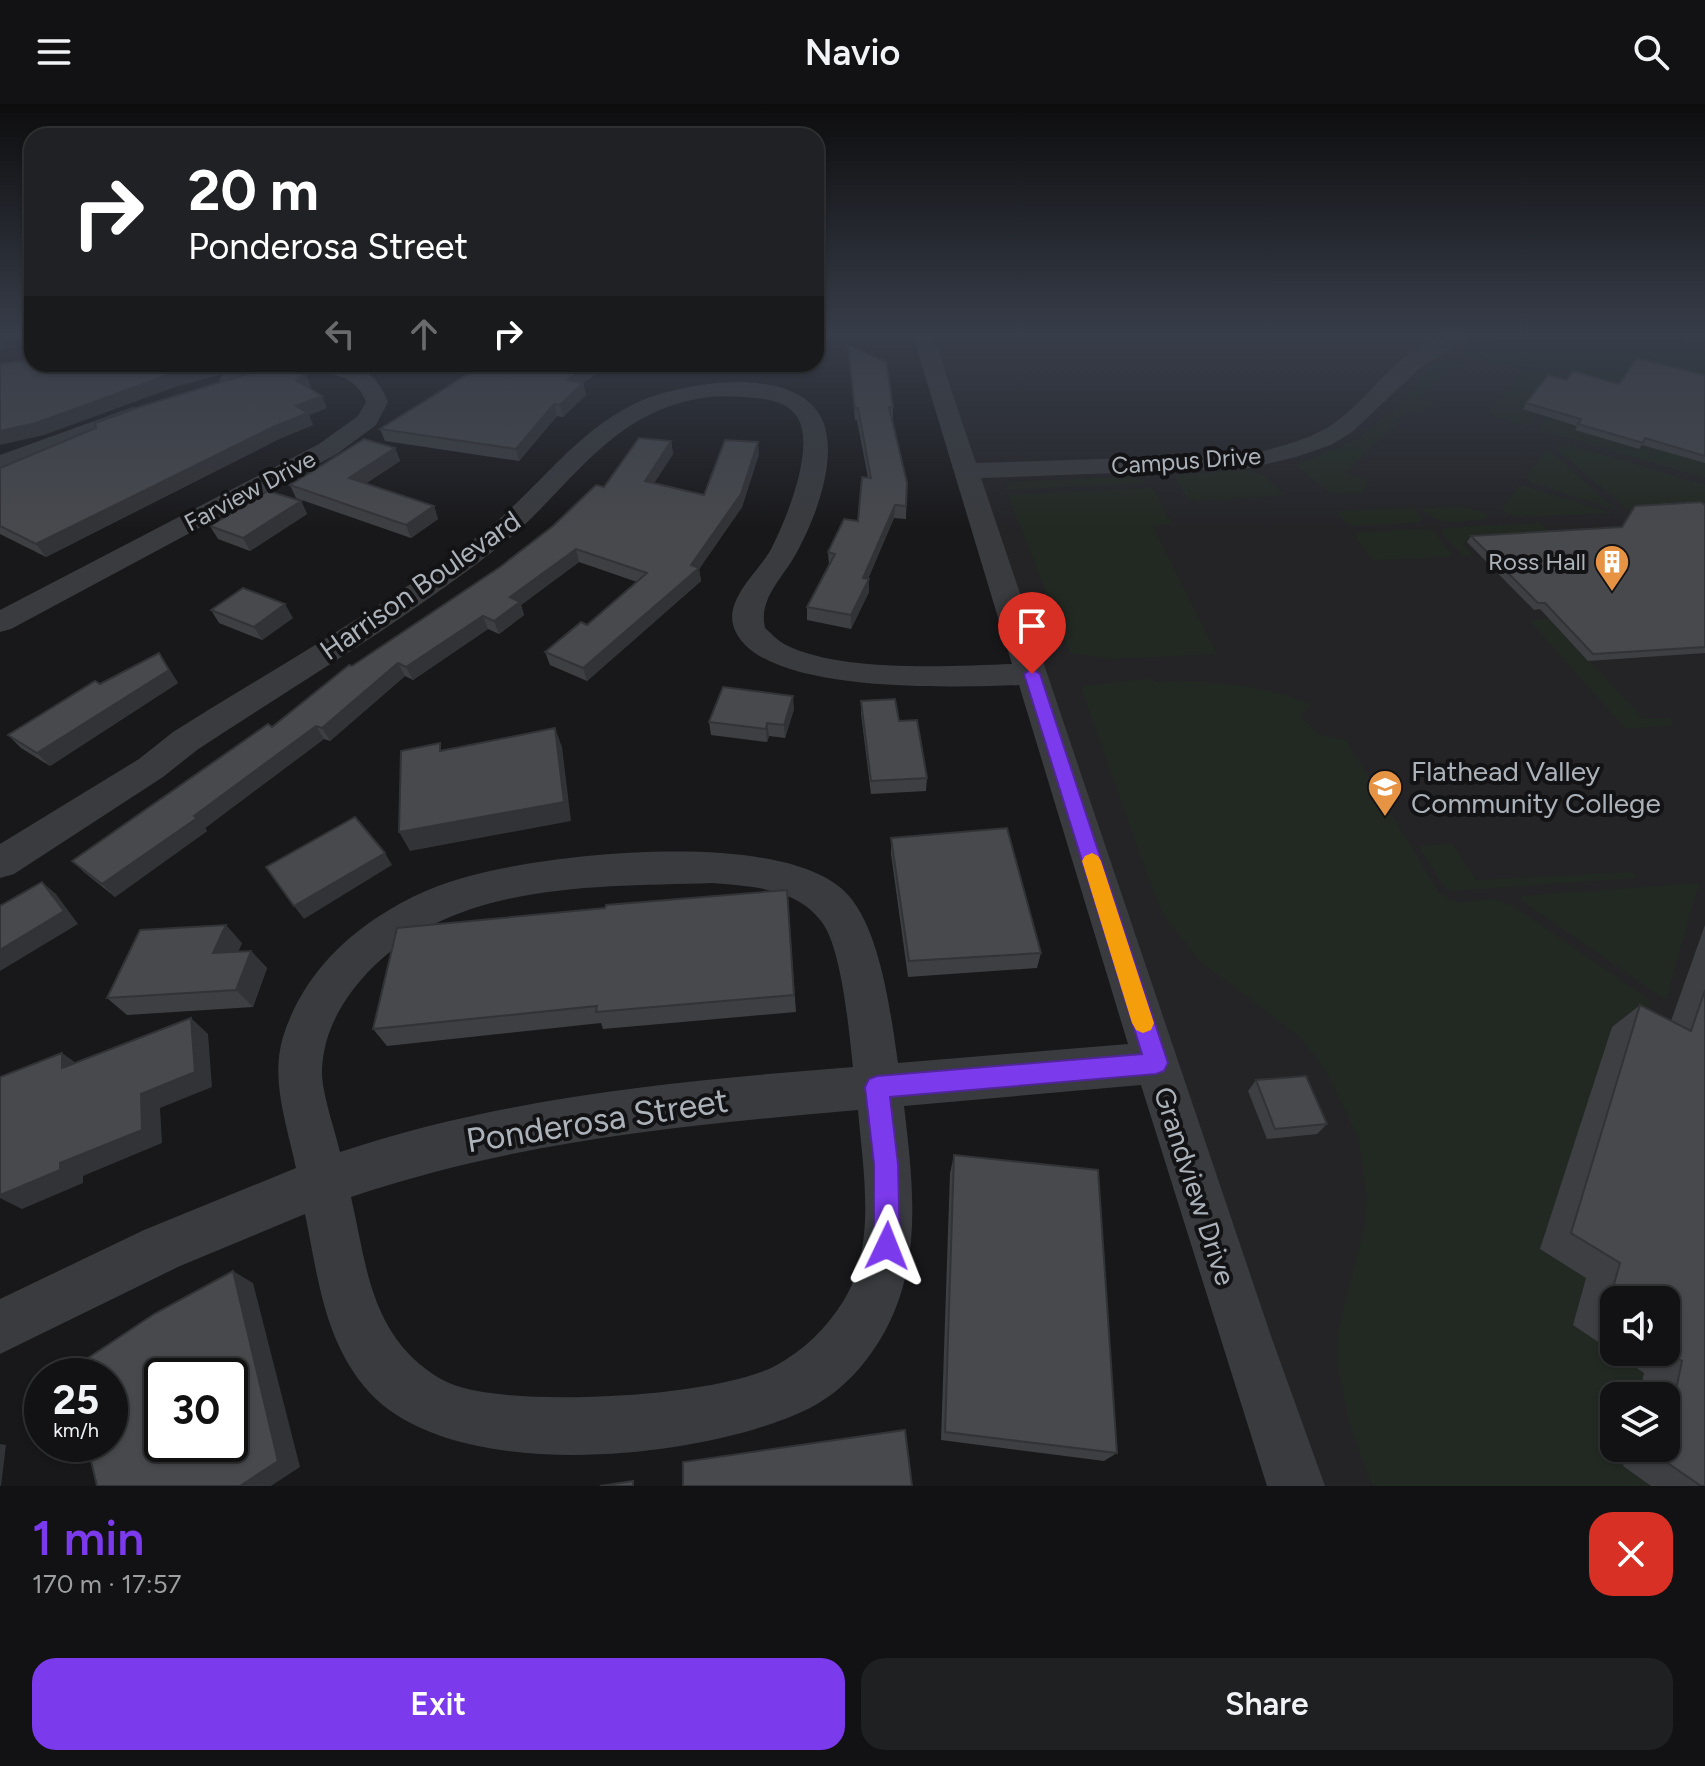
<!DOCTYPE html>
<meta charset="utf-8">
<style>
body{margin:0;font-family:Figtree,sans-serif;background:#1f2022;color:#f1f3f6;height:100vh;display:flex;flex-direction:column;font-size:30px;white-space:nowrap}
*{box-sizing:border-box;margin:0}
p{font-size:26px;color:#9c9ea0}
.icon{flex:none;width:44px;height:44px;fill:none;stroke:currentColor;stroke-width:2;stroke-linecap:round;stroke-linejoin:round}
.map{position:relative;height:1382px;overflow:hidden}
.panel{display:flex;flex-direction:column;background:#121214;flex:1}
.panel>*{flex:none}
.guide{position:absolute;left:24px;top:24px;width:800px;height:244px;border-radius:24px;box-shadow:0 2px 6px #0004,0 0 0 2px #313234;background:#202124;color:#fff;overflow:hidden}
.fabs{position:absolute;left:1600px;top:1182px;display:grid;gap:16px}
.fabs a{display:grid;place-items:center;width:80px;height:80px;border-radius:16px;background:#121214;box-shadow:0 2px 6px #0004,0 0 0 2px #313234;font-size:40px}
.speed{position:absolute;left:24px;top:1254px;display:flex;gap:16px;font-size:40px;font-weight:700;text-align:center}
.speed>*{display:grid;place-content:center;width:104px;height:104px;border-radius:50%;background:#121214;box-shadow:0 2px 6px #0004,0 0 0 2px #313234;line-height:1}
.speed small{font-size:20px;font-weight:400}
.speed .limit{border:4px solid #111;border-radius:12px;background:#fff;color:#111}
.pin{position:absolute;display:grid;place-items:center;width:68px;height:68px;color:#fff;margin:-82px -34px;border-radius:50% 50% 50% 0;rotate:-45deg;box-shadow:0 0 8px #0007}
.pin .icon{rotate:45deg}
.me{position:absolute;width:88px;margin:-44px;rotate:2deg;stroke-linejoin:round;filter:drop-shadow(0 0 6px #0008)}
.turn{display:flex;align-items:center;gap:28px;height:168px;padding:0 32px;font-size:36px}
.turn .icon{width:104px;height:104px;stroke-width:2.5}
.turn b{display:block;font-size:56px;line-height:68px}
.lanes{display:flex;align-items:center;height:76px;padding:0 32px;background:#0003;justify-content:center;gap:40px;direction:ltr}
.lanes .off{opacity:.35}
.round{display:grid;place-items:center;flex:none;width:84px;height:84px;border-radius:24px;background:#1f2022}
.head{display:flex;align-items:center;justify-content:space-between;height:136px;padding:0 32px}
h1{font-size:48px;font-weight:600;line-height:60px;color:#7c3aed}
.button{display:flex;gap:16px;margin-top:auto;padding:16px 32px}
.button a{flex:1;height:92px;border-radius:24px;background:#7c3aed;color:#fff;font-size:32px;font-weight:600;line-height:92px;text-align:center}
.button a+a{background:#1f2022;color:#f1f3f6}
header{display:flex;justify-content:space-between;align-items:center;height:104px;padding:0 32px;background:#121214;font-size:36px;font-weight:600}
.map>svg:first-child{display:block}
.built{fill:#242427;fill-rule:evenodd}
.green{fill:#222922}
.lines{fill:none;stroke-linecap:round;stroke-linejoin:round}
.minor{fill:#393b3e;fill-rule:evenodd}
.wall{fill:#3d3f42;fill-rule:evenodd}
.shaded-wall{fill:#323336}
.building{fill:#47494d;stroke:#323336;stroke-width:2;fill-rule:evenodd}
.route{fill:#7c3aed;stroke:#51269a;stroke-width:2}
.slow{fill:#f59e0b}
.labels{text-anchor:middle;stroke-width:8;stroke-linejoin:round;paint-order:stroke}
.far-street-label{font-size:24px;fill:#abb2b9;stroke:#131315}
.far-poi-label{font-size:24px;fill:#abb2b9;stroke:#131315;text-anchor:end}
.street-label{font-size:28px;fill:#abb2b9;stroke:#131315}
.poi-label{font-size:28px;fill:#abb2b9;stroke:#131315;text-anchor:start}
.near-street-label{font-size:34px;fill:#abb2b9;stroke:#131315}
</style>
<header><svg class="icon" aria-label="menu" viewBox="0 0 24 24"><path d="M4 6h16M4 12h16M4 18h16"/></svg>Navio<svg class="icon" aria-label="search" viewBox="0 0 24 24"><circle cx="10" cy="10" r="6"/><path d="M15 15l6 6"/></svg></header>
<div class="map">
<svg width="1705" height="1382" viewBox="0 0 1705 1382">
<rect width="100%" height="100%" fill="#18181a"/>
<!-- built -->
<path class="built" d="M913,232h792v1150h-430zM1614,1196h52v52h-52zM1614,1292h52v52h-52z"/>
<!-- green -->
<g class="green">
<polygon points="1496,232 1676,232 1705,251 1705,279 1618,282 1546,263 1519,264 1459,248"/>
<polygon points="1448,254 1465,259 1468,264 1446,266 1419,294 1434,299 1423,311 1407,307 1346,369 1369,377 1361,390 1330,389 1296,361 1359,334 1394,305 1434,261"/>
<polygon points="1548,265 1566,271 1528,322 1494,312 1489,308 1524,266"/>
<polygon points="1549,313 1578,321 1575,326 1638,345 1641,341 1705,357 1705,374 1544,327 1539,323"/>
<polygon points="1561,338 1705,381 1705,404 1631,408 1556,345"/>
<polygon points="1547,344 1616,406 1530,378 1525,374"/>
<polygon points="1250,366 1264,372 1283,389 1282,392 1195,397 1188,395 1175,374 1178,370"/>
<polygon points="1131,372 1148,379 1007,386 1007,378"/>
<polygon points="1519,382 1525,382 1612,409 1518,413 1507,410 1502,405"/>
<polygon points="1153,384 1172,420 1153,422 1217,550 1111,555 1070,549 1008,391"/>
<path d="M1464,402l24,8 -2,5c-24,2 -48,9 -65,-11z"/>
<polygon points="1414,404 1423,415 1417,419 1353,422 1345,418 1339,410 1341,407"/>
<polygon points="1540,419 1564,441 1520,435 1462,439 1473,452 1464,452 1441,429 1445,424"/>
<polygon points="1425,425 1434,428 1451,450 1448,453 1373,456 1356,433 1359,428"/>
<polygon points="1548,514 1643,614 1670,614 1674,621 1626,625 1530,517"/>
<path d="M1152,574l3,4c54,-2 105,2 155,22l-9,12 17,18 28,6 94,154 16,8 40,-3 22,10 133,92 -7,20 -16,-8 -17,14 -25,251 -13,47 71,48 -5,23h-25v52h13l-4,18 28,20h-279l-22,-60 -13,-65 1,-30 26,-102 3,-27 -8,-62 -33,-69 -25,-33 -101,-77 -34,-42 -12,-26 -72,-202 1,-5z"/>
<polygon points="1452,740 1476,776 1631,768 1637,774 1455,787 1446,785 1418,742"/>
<polygon points="1699,779 1666,896 1522,797 1521,792"/>
</g>
<g class="lines">
<!-- minor -->
<g class="minor">
<path d="M913,232h20l43,127 275,-9c28,-7 58,-14 82,-30 34,-23 68,-77 107,-87 9,-3 21,-1 31,-1l-51,32 -68,64 -21,13 -35,12 -45,11 -270,10 290,858 54,150h-58l-126,-401 -237,21c10,85 21,171 -32,246 -16,23 -37,43 -62,56 -104,52 -354,78 -440,-15 -46,-50 -52,-116 -65,-179l-125,52 -180,88v-55l144,-69 152,-62c-9,-43 -26,-88 -13,-131 17,-55 57,-98 106,-127 30,-19 67,-32 101,-39 79,-18 301,-42 359,25 32,37 42,119 49,167l230,-19 -109,-359c-60,2 -260,11 -285,-57 -10,-28 23,-55 36,-77 15,-28 49,-109 25,-137 -12,-15 -36,-16 -53,-17 -33,-3 -67,4 -97,20 -56,30 -92,86 -140,125 -97,77 -205,140 -308,208l-34,27 -149,97 -14,4v-34l139,-85 34,-27c104,-65 213,-126 311,-200 52,-41 91,-100 152,-129 45,-21 166,-41 188,21 13,38 -9,95 -27,128 -13,25 -39,46 -32,76 6,5 12,12 19,16 55,29 166,22 228,20zM712,779c37,3 85,5 109,38 21,26 28,111 32,146 -176,14 -344,29 -513,85 -5,-23 -19,-60 -18,-83 2,-38 20,-69 46,-97 89,-91 226,-85 344,-89zM858,1006c5,60 19,136 -14,190 -17,28 -41,51 -69,66 -60,31 -246,40 -311,22 -21,-5 -41,-19 -56,-35 -40,-43 -44,-100 -57,-156 165,-56 334,-72 507,-87z"/>
<path d="M272,260c46,0 97,-15 116,38l-12,23 -39,29 -326,175 -11,3v-22l319,-166 39,-28 8,-14c-17,-49 -98,-25 -136,-15l-11,-7 3,-5z"/>
<polygon points="133,303 141,305 145,310 141,315 0,368 0,351"/>
</g>
</g>
<!-- wall -->
<g class="wall">
<polygon points="848,241 893,303 893,315 892,315 907,379 906,415 894,414 868,475 869,488 851,525 807,516 807,503 829,461 828,448 858,417 868,374 857,316 855,316"/>
<polygon points="611,260 583,279 586,291 563,313 557,312 519,357 385,337 380,325"/>
<polygon points="306,271 311,283 309,284 327,304 309,311 313,321 279,335 46,453 0,430 0,364"/>
<polygon points="1705,271 1705,359 1642,341 1639,345 1575,326 1577,322 1523,305 1526,299 1566,276 1619,280"/>
<polygon points="671,337 673,350 654,379 704,391 759,350 742,403 699,465 701,477 587,577 550,561 545,548 587,521 637,478 579,458 521,501 524,511 499,530 488,525 413,576 405,572 330,637 324,635 205,724 207,727 115,793 85,769 72,757 272,623 352,562 500,463 604,383"/>
<polygon points="395,344 400,357 365,380 434,402 438,415 411,434 296,394 290,381"/>
<polygon points="301,397 307,410 250,447 218,435 210,422"/>
<polygon points="1705,401 1705,549 1588,557 1540,505 1534,506 1467,438 1471,432 1621,423"/>
<polygon points="211,506 293,514 262,536 219,519"/>
<polygon points="159,549 178,579 50,662 21,644 8,631"/>
<polygon points="861,597 899,617 927,674 926,687 871,690 861,610"/>
<polygon points="794,605 785,634 769,632 767,638 711,631 709,618"/>
<polygon points="891,734 1041,849 1037,864 908,873 891,750"/>
<polygon points="787,786 796,908 603,925 601,919 387,942 373,925"/>
<path d="M1705,821v561h-54l-28,-20 4,-18h39v-52h-27l5,-23 -71,-48 13,-47 -46,-29 72,-222 28,-22 31,16zM1614,1196h52v52h-52z"/>
<polygon points="242,839 238,848 251,847 267,864 253,903 127,911 107,894"/>
<polygon points="1256,976 1327,1020 1317,1030 1267,1035 1248,987"/>
<polygon points="954,1051 1117,1349 1104,1357 941,1336 950,1069"/>
</g>
<!-- shaded-wall -->
<g class="shaded-wall">
<polygon points="0,233 6,242 0,247"/>
<polygon points="208,260 234,260 237,266 175,283 44,331 0,341 0,327 168,271"/>
<polygon points="438,260 463,260 441,269"/>
<polygon points="591,260 611,260 569,288 567,276"/>
<polygon points="306,271 311,283 302,289 296,276"/>
<polygon points="583,279 586,291 563,313 560,301"/>
<polygon points="322,292 327,304 309,311 313,321 279,335 46,453 36,440 296,302"/>
<polygon points="554,300 557,312 519,357 516,345"/>
<polygon points="671,337 673,350 647,390 645,377"/>
<polygon points="758,338 759,350 742,403 699,465 701,477 587,577 583,564"/>
<polygon points="395,344 400,357 354,387 349,374"/>
<polygon points="301,397 307,410 250,447 243,434"/>
<polygon points="895,401 894,414 864,484 869,475 869,488 851,525 851,511 863,474"/>
<polygon points="434,402 438,415 411,434 406,421"/>
<polygon points="576,445 579,458 521,501 524,511 499,530 494,517 510,493"/>
<polygon points="285,500 293,514 262,536 254,523"/>
<polygon points="483,512 488,525 413,576 406,563"/>
<polygon points="159,549 178,579 50,662 37,649"/>
<polygon points="398,559 405,572 330,637 322,624"/>
<polygon points="793,592 794,605 785,634 784,621"/>
<polygon points="767,619 769,632 767,638 766,625"/>
<polygon points="316,622 324,635 205,724 207,727 115,793 102,780"/>
<polygon points="555,624 562,643 571,717 410,747 399,728"/>
<polygon points="385,749 392,761 304,815 294,802"/>
<polygon points="42,778 56,790 78,820 0,867 0,846"/>
<polygon points="226,821 242,839 230,867 213,849"/>
<polygon points="251,847 267,864 253,903 236,886"/>
<polygon points="191,914 208,930 212,983 160,1004 162,1039 83,1072 83,1079 22,1105 0,1094 0,1091 60,1059 141,990"/>
<polygon points="62,949 83,964 62,964"/>
<polygon points="233,1167 253,1179 300,1363 271,1382 240,1382"/>
<polygon points="0,1340 6,1341 1,1382 0,1382"/>
</g>
<!-- building -->
<g class="building">
<polygon points="848,241 886,258 893,303 889,303 907,379 906,402 895,401 863,474 869,475 851,511 807,503 835,450 828,448 844,415 858,417 862,373 871,374 858,304 855,304"/>
<polygon points="1637,254 1705,271 1705,352 1645,334 1643,339 1578,320 1581,315 1526,299 1548,271 1566,276 1573,267 1619,280"/>
<polygon points="32,256 32,260 208,260 168,271 36,319 0,327 0,260"/>
<polygon points="484,260 591,260 567,276 583,279 560,301 554,300 516,345 380,325"/>
<polygon points="278,265 306,271 296,276 322,292 296,302 308,309 273,323 36,440 0,422 0,364 96,324 95,319 139,303 254,268"/>
<polygon points="639,334 671,337 645,377 704,391 725,336 758,338 741,390 691,461 699,464 583,564 545,548 581,518 587,521 647,469 576,445 510,493 520,498 494,517 483,512 406,563 398,559 322,624 316,622 194,712 197,714 102,780 72,757 268,620 272,623 349,561 352,562 500,463 553,422 596,381 604,383"/>
<polygon points="364,335 395,344 349,374 434,402 406,421 290,381"/>
<polygon points="268,387 301,397 243,434 210,422"/>
<polygon points="1701,398 1705,401 1705,543 1593,550 1545,499 1538,499 1471,432 1622,423 1635,402"/>
<polygon points="243,484 285,500 254,523 211,506"/>
<polygon points="159,549 169,566 37,649 8,631 95,577 100,580"/>
<polygon points="723,583 793,592 784,621 767,619 766,625 709,618"/>
<polygon points="895,595 899,617 917,616 927,674 871,677 861,597"/>
<polygon points="555,624 564,698 399,728 401,647 440,639 440,647"/>
<polygon points="355,713 385,749 294,802 266,763"/>
<polygon points="1007,724 1041,849 909,857 891,734"/>
<polygon points="42,778 64,807 0,846 0,802"/>
<polygon points="787,786 794,891 596,908 597,902 373,925 397,824 605,804 606,801"/>
<polygon points="226,821 213,849 251,847 236,886 107,894 140,826"/>
<polygon points="1705,886 1705,1382 1701,1382 1662,1355 1664,1344 1666,1344 1666,1334 1682,1257 1666,1247 1666,1196 1614,1196 1614,1213 1606,1208 1620,1159 1571,1129 1640,901 1691,927"/>
<polygon points="191,914 195,968 141,990 142,1026 60,1059 60,1066 0,1091 0,973 62,949 62,964"/>
<polygon points="1306,972 1327,1020 1275,1025 1256,976"/>
<polygon points="954,1051 1098,1066 1117,1349 945,1328"/>
<path d="M233,1167l45,190 -38,25h-143l-10,-42h23v-68h-39l-1,-6 84,-56zM162,1272h68v68h-68z"/>
<polygon points="905,1326 912,1382 683,1382 683,1358"/>
<polygon points="633,1377 633,1382 600,1382"/>
</g>
<!-- sky -->
<linearGradient id="sky" x2="0" y2="1"><stop stop-color="#0d0d0e"/><stop offset="0.54" stop-color="#373d49"/><stop offset="1" stop-color="#373d49" stop-opacity="0"/></linearGradient>
<rect width="1705" height="426" fill="url(#sky)"/>
<!-- route -->
<polygon class="route" points="1032,565 1040,570 1168,959 1164,967 1156,970 890,993 898,1060 900,1142 896,1151 887,1155 878,1151 874,1142 874,1060 865,983 869,975 877,972 1142,950 1024,570"/>
<!-- slow -->
<polygon class="slow" points="1092,749 1098,752 1101,757 1154,919 1151,926 1143,929 1136,926 1132,919 1082,757 1085,752"/>
<!-- icons -->
<defs>
<symbol id="building-pin" viewBox="-11 -11 22 30"><path d="M0 17L-7.5 6A9.5 9.5 0 1 1 7.5 6Z" fill="#e69344" stroke="#131315"/><path d="M-4-6H4V6H1V3H-1V6H-4ZM-2.5-4.3h1.7v1.8h-1.7ZM.8-4.3h1.7v1.8H.8ZM-2.5-1h1.7V.8h-1.7ZM.8-1h1.7V.8H.8Z" fill="#fff"/></symbol>
<symbol id="university-pin" viewBox="-11 -11 22 30"><path d="M0 17L-7.5 6A9.5 9.5 0 1 1 7.5 6Z" fill="#e69344" stroke="#131315"/><path d="M0-5L7-2L0 1L-7-2ZM-4 1L0 2.5L4 1V4Q0 6-4 4Z" fill="#fff"/></symbol>
</defs>
<g fill-rule="evenodd">
<use href="#building-pin" x="1592" y="438" width="40" height="54"/>
<use href="#university-pin" x="1365" y="663" width="40" height="54"/>
</g>
<g class="labels">
<!-- far-street labels -->
<g class="far-street-label">
<text transform="translate(1186 357) rotate(-4)" y="8">Campus Drive</text>
<text transform="translate(250 387) rotate(-28)" y="8">Farview Drive</text>
</g>
<!-- far-poi labels -->
<g class="far-poi-label">
<text x="1586" y="466">Ross Hall</text>
</g>
<!-- street labels -->
<g class="street-label">
<text transform="translate(420 481) rotate(-35)" y="10">Harrison Boulevard</text>
<text transform="translate(1195 1082) rotate(72)" y="10">Grandview Drive</text>
</g>
<!-- poi labels -->
<g class="poi-label">
<text x="1411" y="677">Flathead Valley<tspan x="1411" dy="32">Community College</tspan></text>
</g>
<!-- near-street labels -->
<g class="near-street-label">
<text transform="translate(597 1016) rotate(-9)" y="12">Ponderosa Street</text>
</g>
</g>
</svg>
<div class="fabs">
<a><svg class="icon" aria-label="sound" viewBox="0 0 24 24"><path d="M4 9h4l5-4v14l-5-4H4zM17 9q2 3 0 6"/></svg></a>
<a><svg class="icon" aria-label="layers" viewBox="0 0 24 24"><path d="M12 4l9 5-9 5-9-5zM3 14l9 5 9-5"/></svg></a>
</div>
<div class="speed"><div>25<small>km/h</small></div><div class="limit">30</div></div>
<div class="pin" style="left:1032px;top:570px;background:#d93025"><svg class="icon" aria-label="arrive" viewBox="0 0 24 24"><path d="M6 21V4h12l-3 4 3 4H6"/></svg></div>
<svg class="me" style="left:887px;top:1142px" viewBox="-20 -20 40 40"><path d="M0-17L14 15 0 8-14 15z" fill="#7c3aed" stroke="#fff" stroke-width="4"/></svg>
<div class="guide">
<div class="turn"><svg class="icon" aria-label="right" viewBox="0 0 24 24"><path d="M7 20v-9h11M14 6l5 5-5 5"/></svg><div><b>20 m</b>Ponderosa Street</div></div>
<div class="lanes"><svg class="icon off" aria-label="left" viewBox="0 0 24 24"><path d="M17 20v-9H6M10 6l-5 5 5 5"/></svg><svg class="icon off" aria-label="ahead" viewBox="0 0 24 24"><path d="M12 20V5M6 11l6-6 6 6"/></svg><svg class="icon" aria-label="right" viewBox="0 0 24 24"><path d="M7 20v-9h11M14 6l5 5-5 5"/></svg></div>
</div>
</div>
<section class="panel">
<div class="head"><div><h1>1 min</h1><p>170 m · 17:57</p></div><a class="round" style="background:#d93025;color:#fff"><svg class="icon" aria-label="close" viewBox="0 0 24 24"><path d="M6 6l12 12M18 6L6 18"/></svg></a></div>
<div class="button"><a>Exit</a><a>Share</a></div>
</section>
